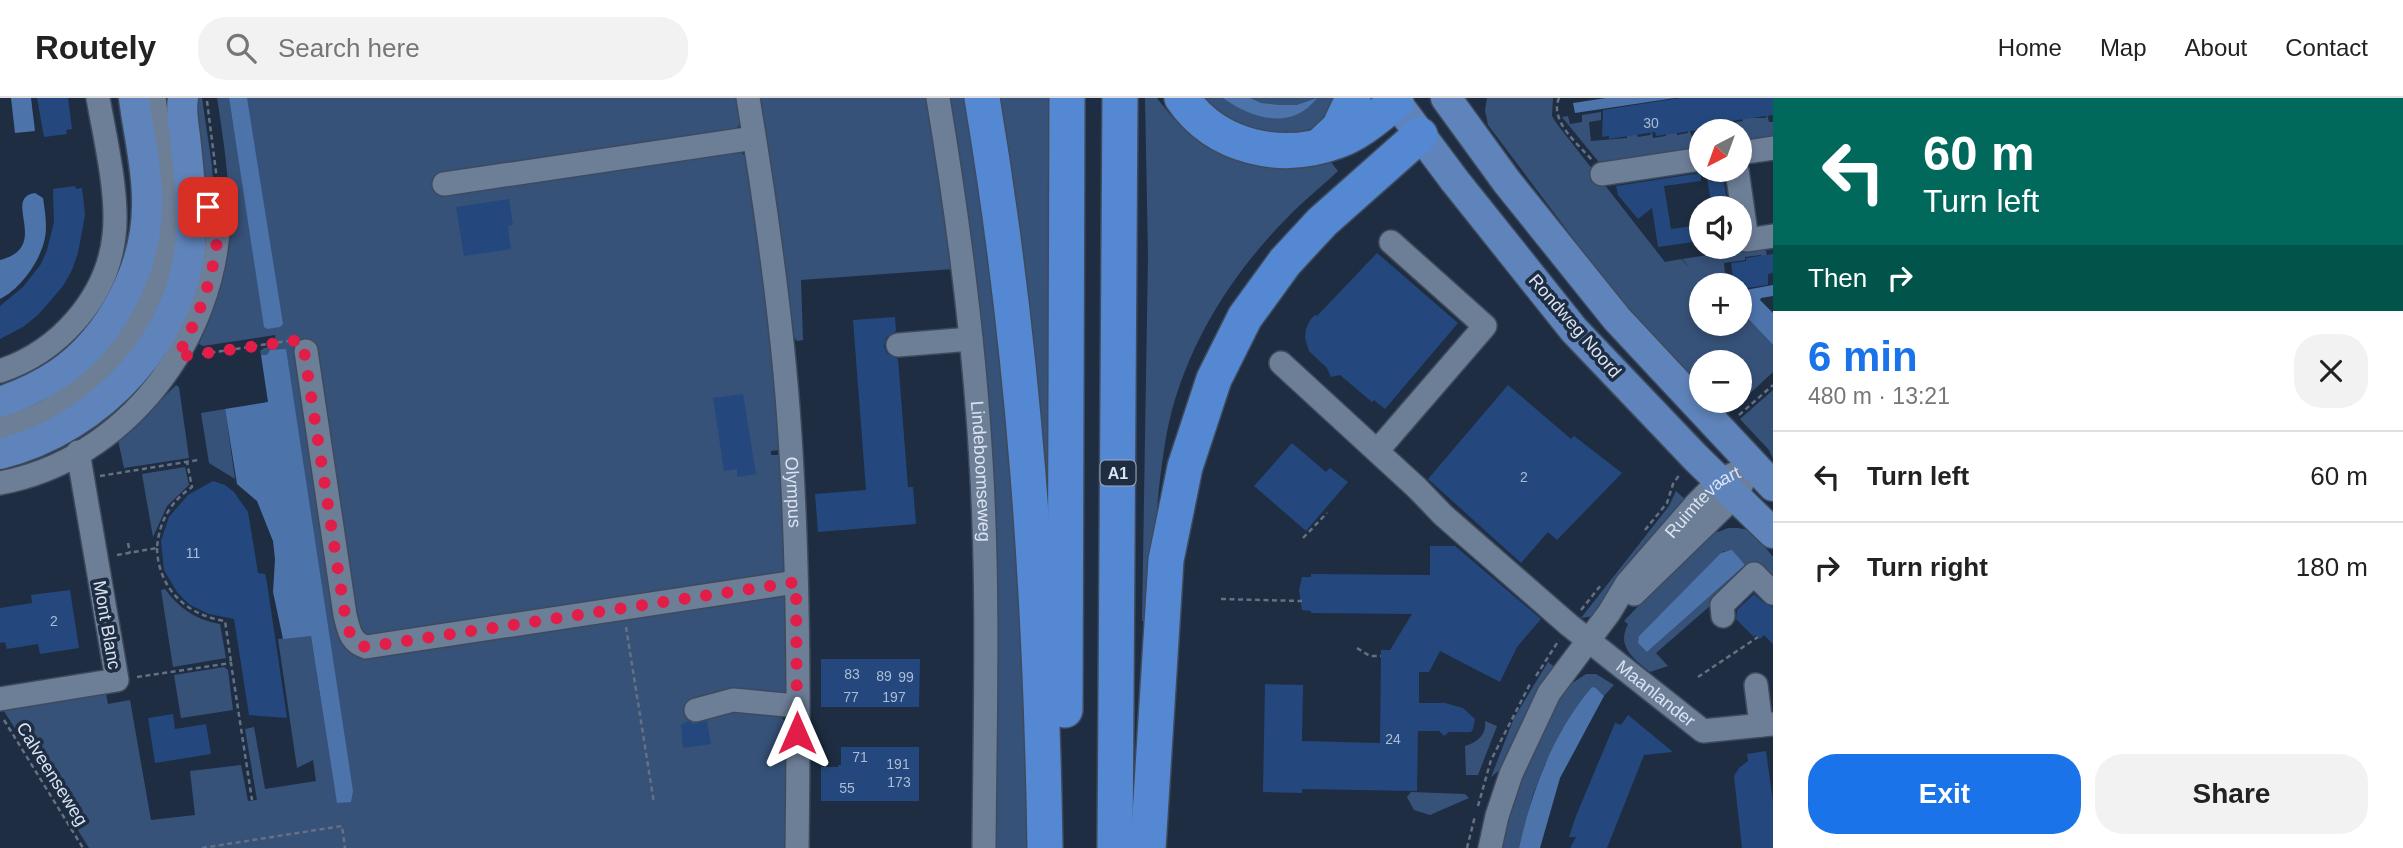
<!DOCTYPE html>
<meta charset="utf-8">
<style>
body{margin:0;font-family:Helvetica,sans-serif;background:#f2f2f2;color:#222;height:100vh;display:flex;flex-direction:column;font-size:26px;white-space:nowrap}
*{box-sizing:border-box;margin:0}
p{font-size:23px;color:#767676}
.icon{flex:none;width:38px;height:38px;fill:none;stroke:currentColor;stroke-width:2;stroke-linecap:round;stroke-linejoin:round}
.map{position:relative;flex:1;overflow:hidden}
.panel{display:flex;flex-direction:column;background:#fff;width:630px}
.panel>*{flex:none}
.top-card{background:#00695c;color:#fff;overflow:hidden}
.needle{width:46px;rotate:221deg}
.tools{position:absolute;left:1689px;top:21px;display:grid;gap:14px}
.tools a{display:grid;place-items:center;width:63px;height:63px;border-radius:50%;background:#fff;box-shadow:0 4px 10px #0003;font-size:35px}
.pin{position:absolute;display:grid;place-items:center;width:60px;height:60px;color:#fff;margin:-30px;border-radius:14px;box-shadow:0 4px 10px #0006}
.me{position:absolute;width:77px;margin:-38px;rotate:0deg;stroke-linejoin:round;filter:drop-shadow(0 0 5px #0008)}
.turn{display:flex;align-items:center;gap:24px;height:147px;padding:0 35px;font-size:32px}
.turn .icon{width:91px;height:91px;stroke-width:2.5}
.turn b{display:block;font-size:49px;line-height:60px}
.then{display:flex;align-items:center;height:66px;padding:0 35px;background:#0003;gap:14px;font-size:26px}
.round{display:grid;place-items:center;flex:none;width:74px;height:74px;border-radius:28px;background:#f2f2f2}
.overview{display:flex;align-items:center;justify-content:space-between;height:119px;padding:0 35px}
h1{font-size:42px;font-weight:600;line-height:52px;color:#1a73e8}
.action{display:flex;gap:14px;margin-top:auto;padding:14px 35px}
.action a{flex:1;height:80px;border-radius:28px;background:#1a73e8;color:#fff;font-size:28px;font-weight:600;line-height:80px;text-align:center}
.action a+a{background:#f2f2f2;color:#222}
ul{padding:0;list-style:none}
li{display:flex;align-items:center;gap:21px;height:91px;padding:0 35px;border-top:2px solid #e0e0e0}
li div{flex:1}
li b{display:block;font-size:26px}
li em{font-style:normal}
header{display:flex;align-items:center;gap:42px;box-sizing:border-box;height:98px;padding:0 35px;background:#fff;border-bottom:2px solid #e0e0e0}
header strong{font-size:33px}
nav{display:flex;gap:38px;margin-inline-start:auto;font-size:24px}
.search{width:490px;height:63px;background:#f2f2f2;display:flex;align-items:center;gap:18px;box-sizing:border-box;padding:0 24px;border-radius:28px;color:#767676;font-size:26px}
main{display:flex;flex:1;min-height:0}
.map>svg:first-child{display:block}
.green{fill:#375279;fill-rule:evenodd}
.water{fill:#4d73ab}
.building{fill:#24487d}
.lines{fill:none;stroke-linecap:round;stroke-linejoin:round}
.minor-casing{stroke:#3e4a5c;stroke-width:26}
.major-casing{stroke:#3e4a5c;stroke-width:33}
.highway-casing{stroke:#3e4a5c;stroke-width:38}
.path{stroke:#647083;stroke-width:2.5;stroke-dasharray:5 3.5;stroke-linecap:butt}
.minor{stroke:#6d7e97;stroke-width:23}
.major{stroke:#5f84bb;stroke-width:30}
.highway{stroke:#5588d3;stroke-width:35}
.route{stroke:#e11d48;stroke-width:12;stroke-dasharray:0 21.6}
.labels{text-anchor:middle;stroke-width:7;stroke-linejoin:round;paint-order:stroke}
.number-label{font-size:14px;fill:#acbcd4}
.shield{fill:#1e2d42;stroke:#a2acbc;stroke-width:2}
.shield-label{font-size:16px;font-weight:bold;fill:#dae3f1}
.street-label{font-size:18px;fill:#dae3f1;stroke:#1e2d42}
</style>
<header>
<strong>Routely</strong>
<div class="search"><svg class="icon" aria-label="search" viewBox="0 0 24 24"><circle cx="10" cy="10" r="6"/><path d="M15 15l6 6"/></svg>Search here</div>
<nav><a>Home</a><a>Map</a><a>About</a><a>Contact</a></nav>
</header>
<main>
<div class="map">
<svg width="1773" height="750" viewBox="0 0 1773 750">
<rect width="100%" height="100%" fill="#1e2d42"/>
<!-- green -->
<g class="green">
<polygon points="190,0 202,0 212,68 214,99 205,94"/>
<path d="M217,0h12l36,231 -26,-231h500l3,24 -8,9 3,19 9,6 18,122 17,172 -10,1v4h11l4,116 -3,3 -1,20 4,2 1,96 -3,3 -4,19 7,11 1,123h-699l-85,-137v-4l101,-18 3,15 22,-4 21,120 44,-5 -5,-44 51,-6 7,36 9,-1 -12,-71 9,-2 11,62 51,-8 -3,-21 -16,8 -19,-129 33,-4 26,168 -70,-448h-6l-1,-4 4,-3 12,-2 -1,-11 -72,11 -4,-2c40,-90 33,-152 18,-246z"/>
<polygon points="758,0 930,0 954,171 801,182 803,242 797,243 791,235"/>
<polygon points="946,0 966,0 1009,282 1032,750 995,750 995,709"/>
<polygon points="993,0 1050,0 1048,388 1046,389 1045,356 1023,175"/>
<path d="M1145,0h12c15,20 45,54 71,57 29,5 68,2 99,2l11,14c-17,16 -35,30 -51,47 -62,62 -111,145 -123,232 -9,56 -10,114 -14,171h-8l6,-365z"/>
<path d="M1202,0h138c-7,9 -12,19 -21,26 -37,24 -88,0 -117,-26z"/>
<polygon points="1487,0 1553,0 1552,18 1557,26 1665,164 1681,161 1690,170 1682,161 1773,147 1773,150 1766,152 1767,159 1762,160 1761,157 1745,159 1745,162 1724,165 1725,176 1731,176 1733,187 1701,187 1701,226 1740,226 1740,212 1773,247 1773,274 1729,315 1720,306 1717,309 1728,316 1722,321 1705,303 1740,303 1740,264 1701,264 1701,299 1657,252 1488,27 1485,12"/>
<polygon points="1601,14 1601,22 1589,24 1591,43 1627,40 1627,37 1637,36 1638,39 1650,37 1652,34 1653,40 1666,38 1666,35 1675,30 1677,37 1688,35 1688,30 1692,38 1701,37 1701,53 1602,68 1562,19 1568,18 1570,26 1582,24 1582,17"/>
<polygon points="1767,16 1769,24 1773,24 1773,42 1740,47 1740,33 1713,33 1712,28 1720,26 1720,23 1730,22 1731,25 1743,23 1743,20 1766,20"/>
<polygon points="176,287 179,289 189,360 124,370 118,342 134,329"/>
<polygon points="1773,292 1773,361 1769,352 1740,321"/>
<polygon points="225,311 235,381 209,365 201,315"/>
<polygon points="185,369 189,387 167,408 153,439 142,376"/>
<polygon points="1676,393 1686,402 1594,518 1581,520 1669,408"/>
<path d="M1728,430h10l11,2 9,8 15,19v23l-16,-15 -101,88 12,13 -18,6c-16,-13 -34,-25 -22,-48l-4,-3 81,-84 10,-8 3,3zM1724,453l21,14 -98,87 -8,-16z"/>
<path d="M165,491c14,20 32,31 55,35l6,34 -53,9 -12,-77z"/>
<polygon points="1548,564 1556,570 1502,670 1491,679 1514,620"/>
<polygon points="224,569 228,572 233,612 181,620 174,577"/>
<polygon points="1586,576 1596,576 1614,587 1604,598 1596,590 1545,666 1533,697 1519,750 1498,750 1527,656 1570,580 1574,584"/>
<path d="M1485,623l12,5 -19,49h-12l-1,-29c13,-4 22,-12 20,-25z"/>
<polygon points="1411,694 1465,696 1469,700 1430,717 1414,712 1407,699"/>
</g>
<!-- water -->
<g class="water">
<polygon points="11,0 31,0 35,33 15,35"/>
<polygon points="229,0 247,0 283,226 280,229 267,231 264,229"/>
<path d="M1223,0h27l11,5 17,2h19l20,-7c-25,33 -65,21 -94,0z"/>
<polygon points="1606,0 1675,0 1575,15 1573,5"/>
<path d="M35,95l8,5c2,14 5,30 1,44 -6,22 -24,47 -44,57v-39c52,-13 1,-62 35,-67z"/>
<polygon points="1773,187 1773,198 1761,200 1760,202 1773,215 1773,247 1740,212 1740,193"/>
<polygon points="286,251 353,693 351,704 337,705 311,538 283,541 273,494 275,461 273,443 257,403 237,386 225,311 268,304 261,257 267,257 270,252"/>
<polygon points="1732,452 1745,467 1647,554 1638,545 1639,538 1721,455"/>
<path d="M1592,589l4,1 8,8 -44,82 -20,70h-21c13,-58 34,-115 73,-161z"/>
</g>
<!-- building -->
<g class="building">
<polygon points="37,0 68,0 72,31 66,32 67,36 44,39"/>
<polygon points="1680,0 1773,0 1773,17 1710,26 1711,33 1692,33 1656,38 1655,34 1609,41 1609,38 1602,39 1603,12"/>
<polygon points="1710,72 1722,72 1728,110 1712,110 1706,74"/>
<polygon points="1701,75 1701,83 1664,88 1671,131 1701,127 1701,143 1658,149 1652,110 1638,121 1618,97 1616,88"/>
<polygon points="75,88 76,91 82,90 85,117 78,155 72,172 63,188 39,216 23,229 0,241 0,208 23,189 41,166 47,152 54,124 53,91"/>
<polygon points="509,101 513,127 508,128 511,151 464,158 456,109"/>
<polygon points="1377,155 1458,225 1385,311 1374,302 1372,304 1340,277 1331,279 1327,270 1309,253 1305,240 1306,231 1310,222 1315,217 1317,218"/>
<polygon points="1773,156 1773,175 1768,176 1768,187 1740,191 1740,187 1734,187 1731,165 1746,163 1746,160"/>
<polygon points="895,219 896,233 886,240 884,249 887,255 898,261 908,389 913,389 916,426 818,434 815,396 866,392 853,222"/>
<polygon points="1508,287 1571,341 1574,338 1622,375 1557,442 1548,434 1521,465 1428,381"/>
<polygon points="743,296 756,376 737,379 737,371 724,373 713,300"/>
<polygon points="1292,345 1326,374 1330,370 1348,384 1306,433 1254,388"/>
<polygon points="213,383 225,387 234,394 248,414 258,475 265,476 267,485 287,620 249,617 234,521 209,516 190,507 177,494 164,472 161,443 169,419 188,397"/>
<polygon points="1430,448 1455,448 1541,521 1517,549 1500,584 1440,553 1429,574 1419,574 1419,605 1445,605 1463,610 1475,621 1473,631 1471,634 1449,634 1444,638 1439,633 1418,633 1417,693 1302,691 1302,695 1263,694 1265,586 1303,587 1302,643 1380,645 1381,552 1390,552 1412,516 1311,515 1311,513 1302,512 1299,492 1302,479 1311,479 1311,476 1430,477"/>
<polygon points="70,492 79,550 40,556 38,546 7,551 5,544 0,545 0,510 32,505 31,497"/>
<polygon points="1754,496 1764,505 1773,509 1773,546 1764,537 1760,541 1756,537 1754,539 1736,521 1737,512"/>
<polygon points="821,561 920,561 919,609 821,609"/>
<polygon points="173,616 175,631 206,626 211,656 155,665 148,620"/>
<polygon points="1628,617 1673,654 1644,657 1607,750 1570,750 1576,739 1569,739 1576,718 1615,625 1621,627"/>
<polygon points="688,623 693,626 707,623 711,646 683,650 681,627"/>
<polygon points="841,649 919,649 919,703 821,703 821,669 838,669 838,667 841,667"/>
<polygon points="1766,653 1773,704 1773,750 1742,750 1734,678 1739,670 1748,663 1747,656"/>
</g>
<g class="lines">
<defs>
<g id="minor">
<path id="s1" d="M748,0c17,103 32,206 40,310 11,146 11,294 9,440"/>
<path id="s2" d="M938,0c20,120 36,241 43,363 8,129 4,258 3,387"/>
<polyline points="1740,55 1773,50"/>
<polyline points="1737,72 1747,142 1773,138"/>
<polyline points="1602,76 1701,61"/>
<polyline points="444,86 754,40"/>
<polyline points="898,247 971,241"/>
<path d="M306,253l39,264c4,15 5,27 21,32l430,-65"/>
<path id="s3" d="M1281,265l136,125 26,27 126,110 134,106 70,-7"/>
<path d="M0,273c58,-19 107,-72 114,-135 5,-40 -9,-98 -16,-138"/>
<path d="M0,330c17,-5 35,-10 50,-19 68,-37 114,-111 117,-188 2,-40 -8,-83 -13,-123"/>
<polyline points="1377,353 1485,228 1391,144"/>
<path d="M0,385c125,-23 216,-143 219,-267l-30,-27"/>
<polyline points="1634,496 1735,398 1742,386"/>
<polyline points="1723,518 1722,507 1754,476 1773,495"/>
<polyline points="1756,587 1761,627"/>
<polyline points="0,601 117,582 78,354"/>
<polyline points="696,612 733,602 797,608"/>
<path id="s4" d="M1490,750l7,-32 14,-42 38,-81 60,-80 18,-30 68,-78 25,-25 34,-15"/>
</g>
<g id="major">
<polyline points="1393,0 1455,83 1574,232 1696,360 1773,435"/>
<polyline points="1446,0 1507,84 1617,221 1773,388"/>
<path d="M0,304c20,-7 40,-16 58,-28 54,-37 91,-110 89,-175 0,-33 -9,-68 -13,-101"/>
<path d="M0,356c100,-25 188,-117 191,-223 1,-28 -2,-58 -5,-85 -1,-16 -6,-33 -3,-48"/>
</g>
<g id="highway">
<path d="M982,0c42,250 59,497 63,750"/>
<path d="M1182,0c34,50 100,64 155,43 22,-8 40,-24 59,-39"/>
<polyline points="1321,47 1339,30 1353,0"/>
<polyline points="1065,612 1067,0"/>
<polyline points="1115,750 1120,0"/>
<polyline points="1148,750 1166,462 1185,369 1214,281 1245,219 1285,164 1322,124 1420,37"/>
</g>
</defs>
<!-- minor casing -->
<use href="#minor" class="minor-casing"/>
<!-- major casing -->
<use href="#major" class="major-casing"/>
<!-- highway casing -->
<use href="#highway" class="highway-casing"/>
<!-- path -->
<g class="path">
<path d="M1559,0c-10,23 19,46 33,62"/>
<polyline points="207,3 218,90"/>
<polyline points="202,256 288,243"/>
<polyline points="1739,317 1773,287"/>
<polyline points="100,378 198,362"/>
<polyline points="1645,432 1667,405 1673,386 1680,376"/>
<polyline points="1303,440 1327,415"/>
<polyline points="128,445 130,455"/>
<path d="M157,450c1,40 29,67 68,73l6,41"/>
<path d="M117,457l40,-7c2,-26 13,-46 35,-61l-5,-25"/>
<polyline points="1221,501 1302,503"/>
<polyline points="1581,512 1601,487"/>
<polyline points="626,529 654,705"/>
<polyline points="1357,550 1370,558 1381,558"/>
<polyline points="1536,578 1559,542"/>
<polyline points="137,579 231,565 252,702"/>
<polyline points="1698,579 1758,539"/>
<polyline points="4,622 83,750"/>
<polyline points="1478,708 1491,662 1530,586"/>
<polyline points="202,750 342,728 345,750"/>
<polyline points="1467,750 1475,718"/>
</g>
<!-- minor -->
<use href="#minor" class="minor"/>
<!-- major -->
<use href="#major" class="major"/>
<!-- highway -->
<use href="#highway" class="highway"/>
</g>
<g class="lines">
<!-- route -->
<path class="route" d="M208,109l11,9c-2,52 -17,96 -42,141l122,-17 4,4 42,271c4,16 5,27 21,32l430,-65 1,151"/>
</g>
<g class="labels">
<!-- number labels -->
<g class="number-label">
<text x="1651" y="30">30</text>
<text x="1524" y="384">2</text>
<text x="193" y="460">11</text>
<text x="54" y="528">2</text>
<text x="852" y="581">83</text>
<text x="884" y="583">89</text>
<text x="906" y="584">99</text>
<text x="851" y="604">77</text>
<text x="894" y="604">197</text>
<text x="1393" y="646">24</text>
<text x="860" y="664">71</text>
<text x="898" y="671">191</text>
<text x="899" y="689">173</text>
<text x="847" y="695">55</text>
</g>
<!-- shield labels -->
<rect class="shield" x="1100.5" y="362.5" width="35" height="25" rx="5"/>
<g class="shield-label">
<text x="1118" y="381">A1</text>
</g>
<!-- street labels -->
<g class="street-label">
<text transform="translate(1575 228) rotate(49)" y="6">Rondweg Noord</text>
<text dy="6" stroke="none"><textPath href="#s2" startOffset="376">Lindeboomseweg</textPath></text>
<text dy="6" stroke="none"><textPath href="#s1" startOffset="397">Olympus</textPath></text>
<text dy="6" stroke="none"><textPath href="#s4" startOffset="413">Ruimtevaart</textPath></text>
<text transform="translate(107 527) rotate(80)" y="6">Mont Blanc</text>
<text dy="6" stroke="none"><textPath href="#s3" startOffset="500">Maanlander</textPath></text>
<text transform="translate(52 676) rotate(58)" y="6">Calveenseweg</text>
</g>
</g>
</svg>
<div class="tools">
<a><svg class="needle" viewBox="-14 -14 28 28"><path d="M0-13l5 13h-10z" fill="#e53935"/><path d="M0 13l5-13h-10z" fill="#767676"/></svg></a>
<a><svg class="icon" aria-label="sound" viewBox="0 0 24 24"><path d="M4 9h4l5-4v14l-5-4H4zM17 9q2 3 0 6"/></svg></a>
<a>+</a>
<a>−</a>
</div>
<div class="pin" style="left:208px;top:109px;background:#d93025"><svg class="icon" aria-label="arrive" viewBox="0 0 24 24"><path d="M6 21V4h12l-3 4 3 4H6"/></svg></div>
<svg class="me" style="left:797px;top:635px" viewBox="-20 -20 40 40"><path d="M0-17L14 15 0 8-14 15z" fill="#e11d48" stroke="#fff" stroke-width="4"/></svg>
</div>
<section class="panel">
<div class="top-card">
<div class="turn"><svg class="icon" aria-label="left" viewBox="0 0 24 24"><path d="M17 20v-9H6M10 6l-5 5 5 5"/></svg><div><b>60 m</b>Turn left</div></div>
<div class="then">Then<svg class="icon" aria-label="right" viewBox="0 0 24 24"><path d="M7 20v-9h11M14 6l5 5-5 5"/></svg></div>
</div>
<div class="overview"><div><h1>6 min</h1><p>480 m · 13:21</p></div><a class="round"><svg class="icon" aria-label="close" viewBox="0 0 24 24"><path d="M6 6l12 12M18 6L6 18"/></svg></a></div>
<ul>
<li><svg class="icon" aria-label="left" viewBox="0 0 24 24"><path d="M17 20v-9H6M10 6l-5 5 5 5"/></svg><div><b>Turn left</b></div><em>60 m</em></li>
<li><svg class="icon" aria-label="right" viewBox="0 0 24 24"><path d="M7 20v-9h11M14 6l5 5-5 5"/></svg><div><b>Turn right</b></div><em>180 m</em></li>
</ul>
<div class="action"><a>Exit</a><a>Share</a></div>
</section>
</main>
